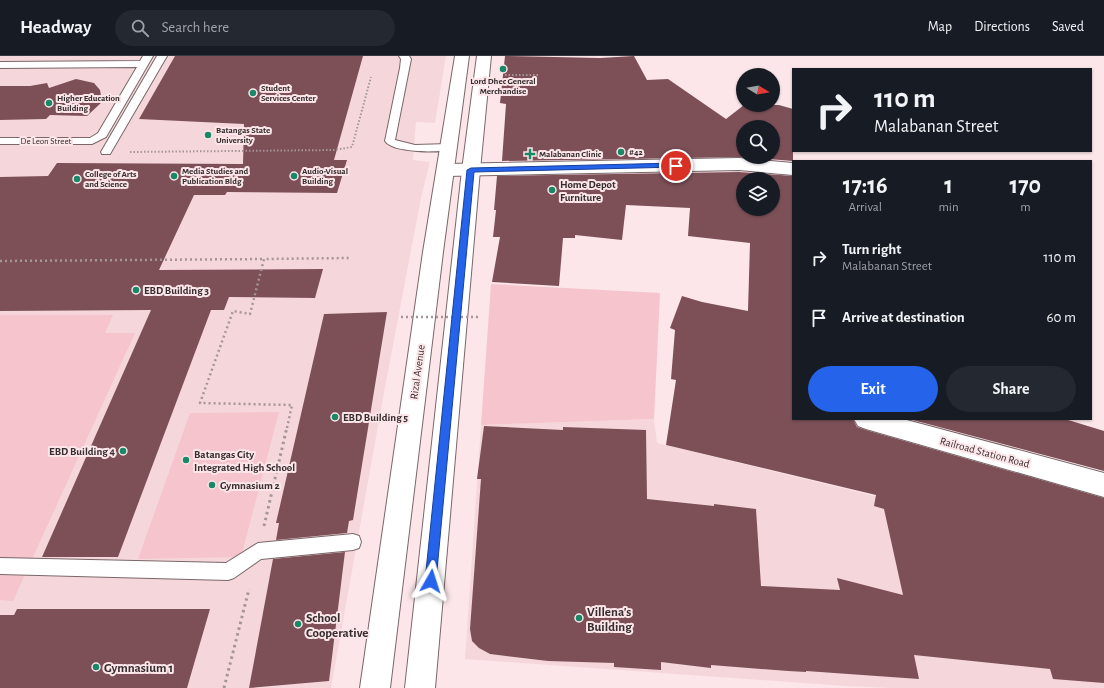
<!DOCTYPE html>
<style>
body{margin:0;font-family:"Alegreya Sans",sans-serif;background:#242831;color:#f1f3f6;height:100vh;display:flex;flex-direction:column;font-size:15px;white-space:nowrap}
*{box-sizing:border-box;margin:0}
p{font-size:13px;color:#9ea1a6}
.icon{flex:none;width:22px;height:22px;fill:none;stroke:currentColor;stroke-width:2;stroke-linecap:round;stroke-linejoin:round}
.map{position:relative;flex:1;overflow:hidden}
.details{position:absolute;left:792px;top:104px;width:300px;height:260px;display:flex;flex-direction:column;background:#171b24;border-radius:0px;box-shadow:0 1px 3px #0004}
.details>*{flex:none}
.guide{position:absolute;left:792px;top:12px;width:300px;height:84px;border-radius:0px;box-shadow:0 1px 3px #0004;background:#171b24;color:#f1f3f6;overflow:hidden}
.needle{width:26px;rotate:101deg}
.controls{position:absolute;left:736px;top:12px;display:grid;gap:8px}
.controls a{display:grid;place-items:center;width:44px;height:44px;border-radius:50%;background:#171b24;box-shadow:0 1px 3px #0004;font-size:20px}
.pin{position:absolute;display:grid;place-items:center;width:34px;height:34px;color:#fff;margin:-17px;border:2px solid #fff;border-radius:50%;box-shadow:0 1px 4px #0007}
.me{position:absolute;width:44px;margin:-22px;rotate:6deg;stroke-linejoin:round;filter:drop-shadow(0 0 3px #0008)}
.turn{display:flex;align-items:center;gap:14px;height:84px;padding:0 16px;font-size:18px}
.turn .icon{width:52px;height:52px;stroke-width:2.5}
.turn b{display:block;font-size:28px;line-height:34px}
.eta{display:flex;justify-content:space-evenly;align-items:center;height:68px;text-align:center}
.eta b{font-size:24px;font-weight:600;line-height:28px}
.primary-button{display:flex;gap:8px;margin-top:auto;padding:8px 16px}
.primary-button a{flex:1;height:46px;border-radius:24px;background:#2563eb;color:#fff;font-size:16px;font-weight:600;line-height:46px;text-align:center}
.primary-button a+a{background:#242831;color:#f1f3f6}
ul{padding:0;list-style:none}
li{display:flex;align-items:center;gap:12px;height:60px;padding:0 16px}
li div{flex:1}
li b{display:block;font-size:15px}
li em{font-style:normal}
header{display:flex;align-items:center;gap:24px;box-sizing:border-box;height:56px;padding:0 20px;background:#171b24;border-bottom:1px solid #363941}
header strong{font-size:19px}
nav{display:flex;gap:22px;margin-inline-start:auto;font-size:14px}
.search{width:280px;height:36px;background:#242831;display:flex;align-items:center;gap:10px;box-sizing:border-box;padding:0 14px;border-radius:22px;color:#9ea1a6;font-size:15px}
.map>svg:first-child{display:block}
.built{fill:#f5d7db}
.green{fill:#f6c4cc}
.building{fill:#7d5058;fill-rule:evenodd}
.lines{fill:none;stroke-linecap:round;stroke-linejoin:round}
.service-casing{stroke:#796769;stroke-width:2}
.minor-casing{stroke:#796769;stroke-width:2}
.secondary-casing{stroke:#796769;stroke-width:2}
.path-far2{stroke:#a59597;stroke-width:2;stroke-dasharray:1.5 2;stroke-linecap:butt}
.path-far1{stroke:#a59597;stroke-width:2.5;stroke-dasharray:2 3;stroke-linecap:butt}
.path{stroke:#a59597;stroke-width:3;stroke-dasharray:2.5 3.5;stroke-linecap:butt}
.service{fill:#fff;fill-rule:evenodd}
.minor{fill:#fff;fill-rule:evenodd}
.secondary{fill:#fff;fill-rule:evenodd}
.path-bridge{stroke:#a59597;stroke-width:2.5;stroke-dasharray:2 3;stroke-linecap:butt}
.route{fill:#2563eb;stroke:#184099}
.poi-dot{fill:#198867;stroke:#fce6e9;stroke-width:1.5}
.labels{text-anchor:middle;stroke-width:4;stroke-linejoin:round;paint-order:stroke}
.far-poi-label{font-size:9px;font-weight:bold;fill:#352d2e;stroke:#fce6e9;text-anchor:start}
.far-street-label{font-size:9px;fill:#352d2e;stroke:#fce6e9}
.poi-label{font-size:11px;font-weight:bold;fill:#352d2e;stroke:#fce6e9;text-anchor:start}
.street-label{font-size:11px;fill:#352d2e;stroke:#fce6e9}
.near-poi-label{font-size:13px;font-weight:bold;fill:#352d2e;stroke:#fce6e9;text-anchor:start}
</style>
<header>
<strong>Headway</strong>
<div class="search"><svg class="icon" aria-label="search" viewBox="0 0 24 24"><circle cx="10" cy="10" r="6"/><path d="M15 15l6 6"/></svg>Search here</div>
<nav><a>Map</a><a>Directions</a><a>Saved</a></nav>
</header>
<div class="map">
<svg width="1104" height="632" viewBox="0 0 1104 632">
<rect width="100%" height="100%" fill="#fce6e9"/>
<!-- built -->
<g class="built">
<polygon points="0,0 446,0 435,67 416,66 413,104 430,106 421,142 383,342 331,632 0,632"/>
<polygon points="654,363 657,387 1104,496 1104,632 891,632 846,630 465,603 481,369"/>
</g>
<!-- green -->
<g class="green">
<polygon points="491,228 660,237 654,363 481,369"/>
<polygon points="0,259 113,259 105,277 135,277 13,545 0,544"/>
<polygon points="279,356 241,501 138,503 190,357"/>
</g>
<!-- building -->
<g class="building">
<polygon points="175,0 363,0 334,104 347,104 337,137 227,136 225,139 194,139 159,214 323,213 315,242 229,241 224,254 211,254 118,501 42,501 151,254 0,255 0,121 48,120 57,107 243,108 244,68 139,63"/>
<polygon points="505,0 600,2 634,0 647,24 668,23 726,63 744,49 779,49 793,53 793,105 744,101 773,101 773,71 743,71 743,101 502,105 506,48 500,47"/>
<polygon points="76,23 94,27 100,34 102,46 87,60 50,59 46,63 0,64 0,30 30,30 47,27 49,32"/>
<path d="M739,116l54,4v243h60l4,8 9,3 238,68v185l-51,-4 -3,-10 -136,-14 5,24 -113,-8v1l-18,-1 -77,-6v3l-50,-6v8l-47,-3v-4l-66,-2 -58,-7 -11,-6 -7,-7 -2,-12 11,-150h-4l7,-53 79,4v-3l83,3 1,69 67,7v-2l42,5 5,77 79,4 -3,-12 66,17 -19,-86 -10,-3 2,-11 -210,-50 10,-65 -5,-1 4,-49 -5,-2 12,-32 20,6 46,9 2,-68 -62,-7 2,-28 -64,-3 -4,35 -47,-5v3h-12l-4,48 -67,-4 8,-45h-7l3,-27h-2l3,-34zM743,123h30v30h-30z"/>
<polygon points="387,256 353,464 349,465 347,477 276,484 279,467 276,467 324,258"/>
<polygon points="909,363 1065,363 1104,375 1104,415"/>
<polygon points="345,496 329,625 249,632 273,503"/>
<polygon points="17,553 210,553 187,632 0,632 0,559 14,559"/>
</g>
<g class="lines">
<defs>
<g id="service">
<polygon points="143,0 153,0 106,81 92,88 0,88 0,82 90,82 98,77 137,11 0,12 0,6 140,5"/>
<polygon points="157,0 167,0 110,98 102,98 101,96"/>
<path d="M399,0h10l2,3 -16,81 20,5 34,-1 5,3 -1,2c-14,4 -60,4 -68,-8l15,-73 1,-9z"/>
<polygon points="353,478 359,480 361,486 359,492 353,494 261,503 234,522 228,524 0,518 0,502 226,507 258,487"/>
</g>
<g id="minor">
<polygon points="739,102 793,107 793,119 739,114 446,120 440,118 437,114 440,110 446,108"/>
<polygon points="854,363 903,363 1104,417 1104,441 866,373 858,370"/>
</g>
<g id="secondary">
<polygon points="455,0 469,0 443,196 390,632 360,632 423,196"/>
<polygon points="477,0 491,0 480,114 435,632 405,632 462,114"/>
</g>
</defs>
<!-- service casing -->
<use href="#service" class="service-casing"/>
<!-- minor casing -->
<use href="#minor" class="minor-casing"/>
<!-- secondary casing -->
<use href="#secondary" class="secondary-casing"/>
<!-- path-far2 -->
<g class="path-far2">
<polyline points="505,19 540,19"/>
<polyline points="130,96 334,94 352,91 371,21"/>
</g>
<!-- path-far1 -->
<g class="path-far1">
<polyline points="0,205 264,203"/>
<polyline points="287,372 292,349 200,347 233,255 250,258 264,203 349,202"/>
</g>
<!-- path -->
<g class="path">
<polyline points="264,470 287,371"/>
<polyline points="224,632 249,533"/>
</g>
<!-- service -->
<use href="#service" class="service"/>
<!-- minor -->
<use href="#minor" class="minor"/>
<!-- secondary -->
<use href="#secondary" class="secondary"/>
<!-- path-bridge -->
<polyline class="path-bridge" points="401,261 481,261"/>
</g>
<!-- route -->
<polygon class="route" points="676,107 678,108 678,111 474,116 436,525 435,529 431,531 427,529 425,525 467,114 471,112"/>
<!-- markers -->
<g class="poi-dot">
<circle cx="503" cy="13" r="4"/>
<circle cx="253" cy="37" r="4"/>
<circle cx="49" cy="47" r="4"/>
<circle cx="208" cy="79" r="4"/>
<circle cx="621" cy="96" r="4"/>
<path d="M528 92h4v4h4v4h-4v4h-4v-4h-4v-4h4z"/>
<circle cx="174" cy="120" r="4"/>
<circle cx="294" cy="120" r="4"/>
<circle cx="77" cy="123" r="4"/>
<circle cx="552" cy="134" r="4"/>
<circle cx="136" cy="234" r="4"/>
<circle cx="335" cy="361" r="4"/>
<circle cx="123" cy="395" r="4"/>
<circle cx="186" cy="404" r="4"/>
<circle cx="212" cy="429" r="4"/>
<circle cx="579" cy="562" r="4"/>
<circle cx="298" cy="568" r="4"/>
<circle cx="96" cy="611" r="4"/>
</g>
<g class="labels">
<!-- far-poi labels -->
<g class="far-poi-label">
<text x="503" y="28" text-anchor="middle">Lord Dhec General<tspan x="503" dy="10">Merchandise</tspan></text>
<text x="261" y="35">Student<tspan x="261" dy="10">Services Center</tspan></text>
<text x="57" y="45">Higher Education<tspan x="57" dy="10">Building</tspan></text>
<text x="216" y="77">Batangas State<tspan x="216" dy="10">University</tspan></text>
<text x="629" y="99">#42</text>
<text x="539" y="101">Malabanan Clinic</text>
<text x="182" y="118">Media Studies and<tspan x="182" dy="10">Publication Bldg</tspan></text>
<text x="302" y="118">Audio-Visual<tspan x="302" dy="10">Building</tspan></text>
<text x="85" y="121">College of Arts<tspan x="85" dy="10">and Science</tspan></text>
</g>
<!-- far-street labels -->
<g class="far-street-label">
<text x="46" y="88">De Leon Street</text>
</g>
<!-- poi labels -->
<g class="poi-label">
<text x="560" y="132">Home Depot<tspan x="560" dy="13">Furniture</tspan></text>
<text x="144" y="238">EBD Building 3</text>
<text x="343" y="365">EBD Building 5</text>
<text x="115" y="399" text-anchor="end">EBD Building 4</text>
<text x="194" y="402">Batangas City<tspan x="194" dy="13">Integrated High School</tspan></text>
<text x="220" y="433">Gymnasium 2</text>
</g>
<!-- street labels -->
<g class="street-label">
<text transform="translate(417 316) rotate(-82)" y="4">Rizal Avenue</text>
<text transform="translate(985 396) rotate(15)" y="4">Railroad Station Road</text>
</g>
<!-- near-poi labels -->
<g class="near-poi-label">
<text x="587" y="560">Villena's<tspan x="587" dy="15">Building</tspan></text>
<text x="306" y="566">School<tspan x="306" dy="15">Cooperative</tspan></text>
<text x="104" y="616">Gymnasium 1</text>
</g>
</g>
</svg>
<div class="controls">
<a><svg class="needle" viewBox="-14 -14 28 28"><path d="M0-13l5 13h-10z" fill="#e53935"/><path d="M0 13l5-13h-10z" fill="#9ea1a6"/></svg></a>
<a><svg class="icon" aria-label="search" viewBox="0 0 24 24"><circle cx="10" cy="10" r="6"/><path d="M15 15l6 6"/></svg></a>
<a><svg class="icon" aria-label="layers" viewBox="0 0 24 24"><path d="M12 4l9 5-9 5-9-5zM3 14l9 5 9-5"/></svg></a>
</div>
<div class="pin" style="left:676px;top:110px;background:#d93025"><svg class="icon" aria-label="arrive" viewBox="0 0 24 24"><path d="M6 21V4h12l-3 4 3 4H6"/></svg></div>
<svg class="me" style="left:431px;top:525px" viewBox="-20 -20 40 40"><path d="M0-17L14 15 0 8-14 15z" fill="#2563eb" stroke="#fff" stroke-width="4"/></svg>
<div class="guide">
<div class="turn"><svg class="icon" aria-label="right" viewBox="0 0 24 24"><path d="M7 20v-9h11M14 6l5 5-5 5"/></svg><div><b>110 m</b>Malabanan Street</div></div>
</div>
<section class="details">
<div class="eta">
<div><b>17:16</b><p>Arrival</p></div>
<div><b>1</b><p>min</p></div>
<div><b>170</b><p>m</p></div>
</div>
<ul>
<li><svg class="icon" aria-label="right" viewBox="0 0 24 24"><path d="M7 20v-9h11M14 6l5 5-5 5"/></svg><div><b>Turn right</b><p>Malabanan Street</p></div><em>110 m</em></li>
<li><svg class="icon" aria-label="arrive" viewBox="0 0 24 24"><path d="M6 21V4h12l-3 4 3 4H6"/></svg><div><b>Arrive at destination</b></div><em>60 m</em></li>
</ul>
<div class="primary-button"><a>Exit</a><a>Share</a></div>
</section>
</div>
